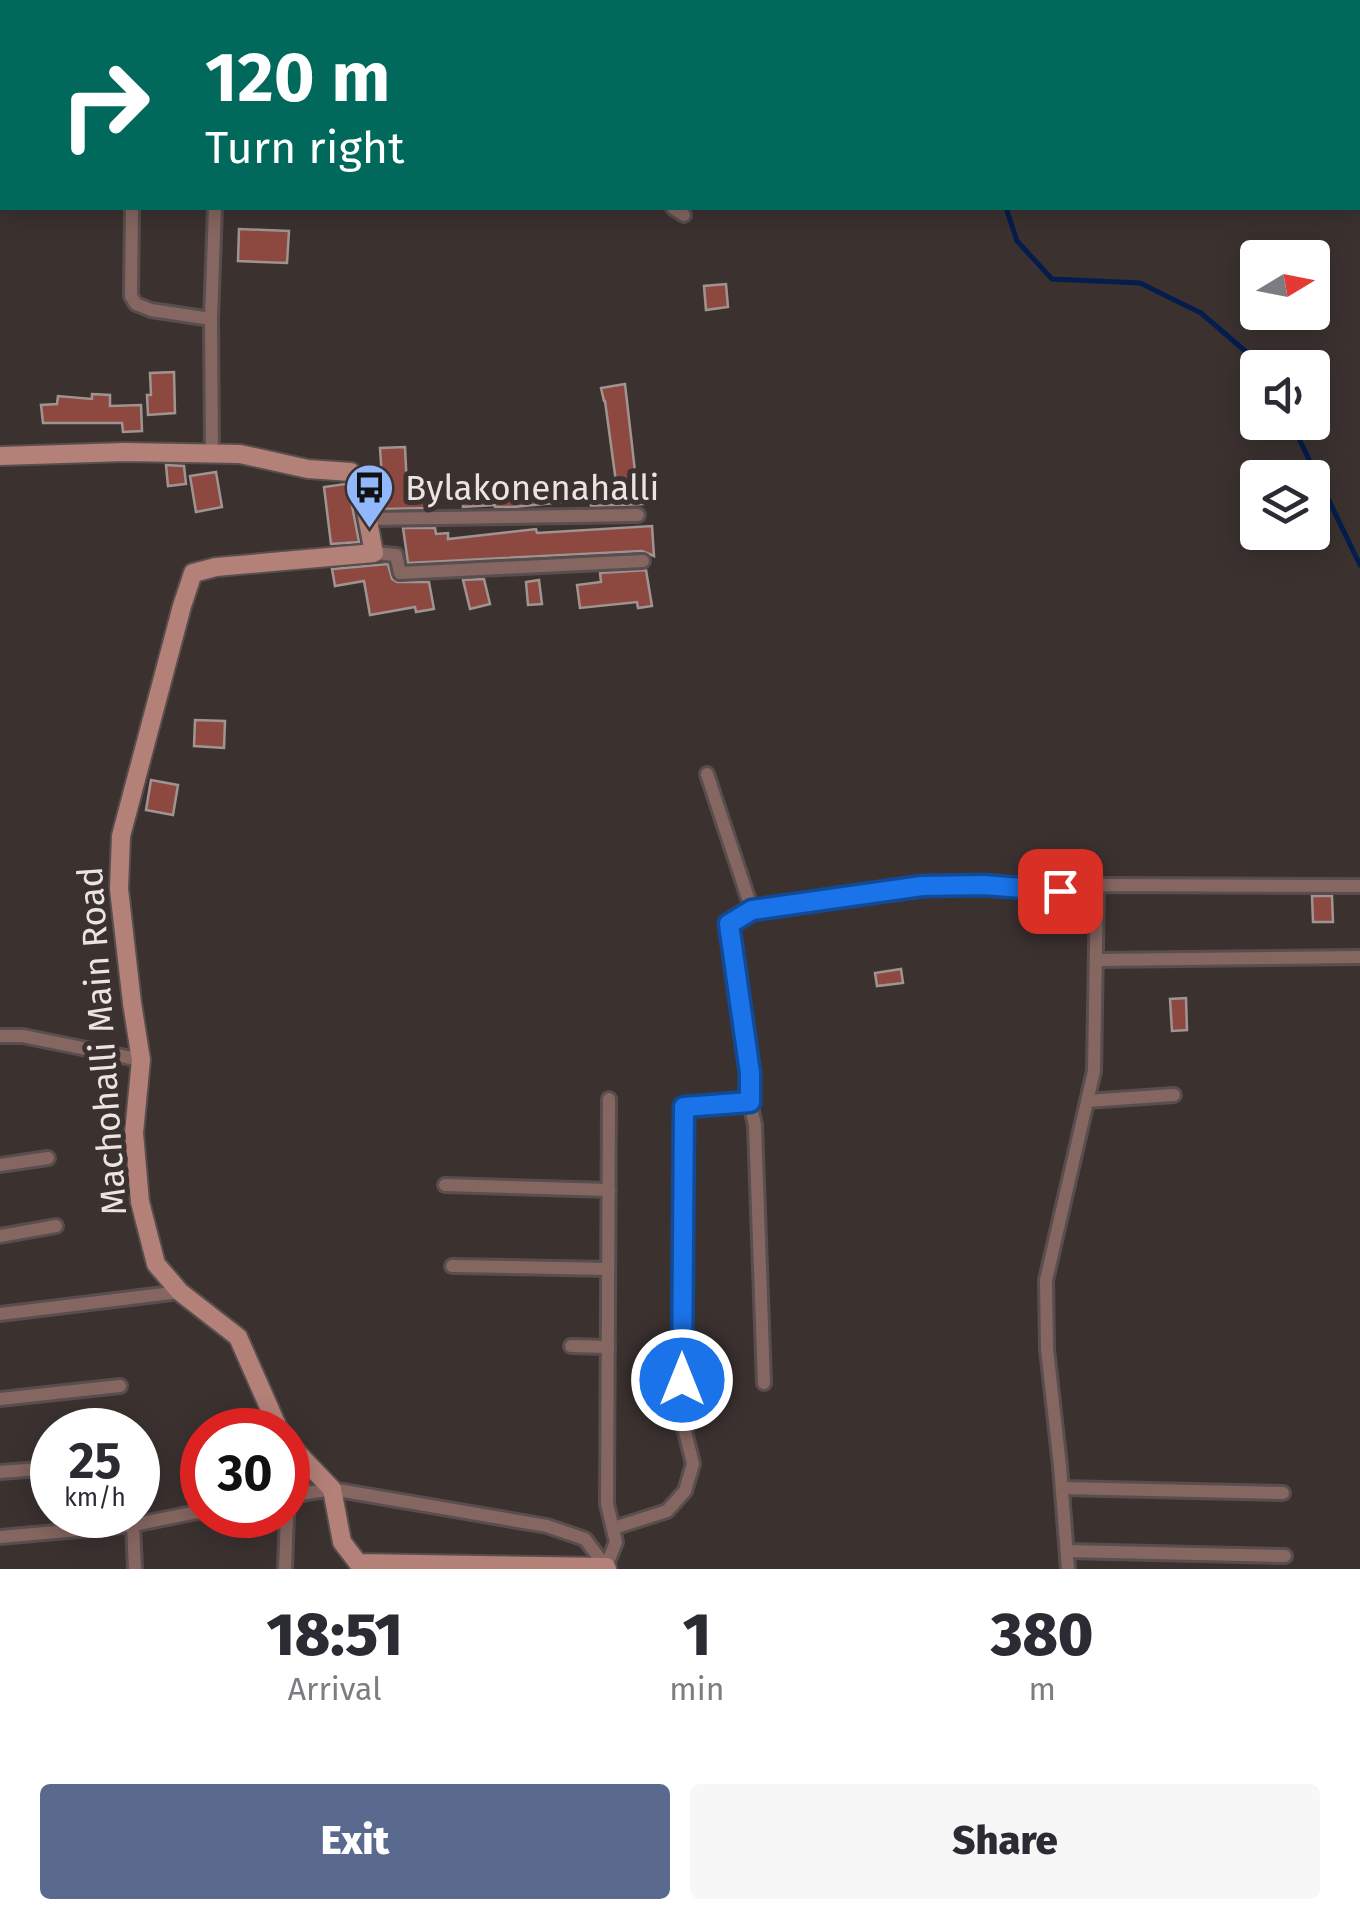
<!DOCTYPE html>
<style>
body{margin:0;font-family:"Fira Sans",sans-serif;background:#f7f7f7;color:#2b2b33;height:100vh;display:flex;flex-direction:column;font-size:38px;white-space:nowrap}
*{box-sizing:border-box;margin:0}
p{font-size:32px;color:#7c7c81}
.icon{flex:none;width:55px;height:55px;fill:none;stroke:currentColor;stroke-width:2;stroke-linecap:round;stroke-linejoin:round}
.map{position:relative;height:1569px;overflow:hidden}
.details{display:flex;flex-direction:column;background:#fff;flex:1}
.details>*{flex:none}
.hud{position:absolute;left:0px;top:0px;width:1360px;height:210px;box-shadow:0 5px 25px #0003;background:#00695c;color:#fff;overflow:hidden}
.needle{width:65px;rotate:80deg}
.tools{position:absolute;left:1240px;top:240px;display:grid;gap:20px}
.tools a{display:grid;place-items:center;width:90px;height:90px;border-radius:10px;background:#fff;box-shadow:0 5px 25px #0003;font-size:50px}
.speed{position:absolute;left:30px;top:1408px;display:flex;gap:20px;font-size:50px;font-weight:700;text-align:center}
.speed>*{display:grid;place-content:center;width:130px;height:130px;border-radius:50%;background:#fff;box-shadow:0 5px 25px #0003;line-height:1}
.speed small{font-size:25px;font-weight:400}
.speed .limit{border:15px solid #d22;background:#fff;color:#111}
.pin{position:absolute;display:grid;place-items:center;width:85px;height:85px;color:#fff;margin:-42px;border-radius:20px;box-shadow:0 5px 15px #0006}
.me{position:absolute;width:110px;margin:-55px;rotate:0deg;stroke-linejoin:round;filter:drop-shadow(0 0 8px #0008)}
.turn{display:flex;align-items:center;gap:35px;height:210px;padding:0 40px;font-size:45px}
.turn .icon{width:130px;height:130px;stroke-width:2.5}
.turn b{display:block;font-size:70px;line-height:85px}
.eta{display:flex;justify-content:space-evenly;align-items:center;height:170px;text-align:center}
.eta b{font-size:60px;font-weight:800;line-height:70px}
.primary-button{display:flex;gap:20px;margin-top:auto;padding:20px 40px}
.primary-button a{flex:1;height:115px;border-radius:10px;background:#596a8e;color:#fff;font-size:40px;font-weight:800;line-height:115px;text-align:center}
.primary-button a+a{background:#f7f7f7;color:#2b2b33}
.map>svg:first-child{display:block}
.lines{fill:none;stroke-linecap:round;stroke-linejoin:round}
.stream{stroke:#051d4d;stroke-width:5}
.building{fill:#8d4940;stroke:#9f9492;stroke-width:2.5}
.street-casing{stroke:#574e4d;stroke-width:18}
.secondary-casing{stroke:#574e4d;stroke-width:22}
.street{stroke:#866661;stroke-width:12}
.secondary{stroke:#b48179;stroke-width:18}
.route-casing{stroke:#114b97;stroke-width:25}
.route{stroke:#1a73e8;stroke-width:18}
.labels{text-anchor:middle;stroke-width:10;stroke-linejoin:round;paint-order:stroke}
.poi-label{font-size:35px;fill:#eae4e3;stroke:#3b3230;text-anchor:start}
.street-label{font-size:35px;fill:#eae4e3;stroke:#3b3230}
</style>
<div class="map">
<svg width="1360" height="1569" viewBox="0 0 1360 1569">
<rect width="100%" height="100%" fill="#3b3230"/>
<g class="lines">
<!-- stream -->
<g class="stream">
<polyline points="943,0 944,2"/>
<polyline points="1006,208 1017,241 1052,279 1140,283 1201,313 1265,368"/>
<polyline points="1291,422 1360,565"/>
</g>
</g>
<!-- building -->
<g class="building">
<polygon points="239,229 289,231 287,263 238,261"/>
<polygon points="726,284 728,307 706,310 704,286"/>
<polygon points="174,372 175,413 148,415 147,395 151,395 150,373"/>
<polygon points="625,384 636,480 639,480 643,504 591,506 588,485 616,482 605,401 604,401 601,388"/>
<polygon points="92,394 110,395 110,406 141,405 142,431 123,432 122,423 43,423 41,405 57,404 58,396 92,399"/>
<polygon points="405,447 407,487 431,485 433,508 382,509 379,494 383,493 380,448"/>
<polygon points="166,465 184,466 186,484 168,486"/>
<polygon points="216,472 222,507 196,512 190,476"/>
<polygon points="513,480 514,492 542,490 541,484 562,481 565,502 514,507 495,507 495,505 463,507 463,494 494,491 493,482"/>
<polygon points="345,484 349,490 359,542 331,544 324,487"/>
<polygon points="652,526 654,556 642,551 408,563 403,528 435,528 436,534 448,533 448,539 536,529 537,533"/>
<polygon points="388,564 392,579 397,582 429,582 434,609 416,612 415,607 370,615 364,581 335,586 332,569"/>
<polygon points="646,570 652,606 638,608 637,602 580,608 577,585 601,582 600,573"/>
<polygon points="484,579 490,604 470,609 463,580"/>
<polygon points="539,580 542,604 528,605 526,582"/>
<polygon points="195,720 225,721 224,748 194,746"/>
<polygon points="151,780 178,785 173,815 146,810"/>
<polygon points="1312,896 1332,896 1333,922 1313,922"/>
<polygon points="901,969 903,983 877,986 875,973"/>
<polygon points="1186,998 1187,1030 1172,1031 1170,999"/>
</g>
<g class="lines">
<defs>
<g id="street">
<polyline points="392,0 392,2"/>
<polyline points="0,129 2,129"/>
<polyline points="132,208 131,296 136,304 151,310 211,319"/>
<polyline points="673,208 684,215"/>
<polyline points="212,453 211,319 215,208"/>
<polyline points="368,519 638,515"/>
<polyline points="374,553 396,555 400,573 643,561"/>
<polyline points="707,774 752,910"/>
<polyline points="1096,960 1360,957"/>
<polyline points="0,1036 23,1036 141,1060"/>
<polyline points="1087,1101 1174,1095"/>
<polyline points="0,1165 48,1158"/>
<polyline points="445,1185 609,1190"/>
<polyline points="0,1236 56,1226"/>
<polyline points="452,1266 608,1269"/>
<polyline points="0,1314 180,1292"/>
<polyline points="571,1346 608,1347"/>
<polyline points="764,1383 755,1125 750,1102 749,1073 729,923 752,910 923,886 984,885 1097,894"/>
<polyline points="0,1399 120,1386"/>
<polyline points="0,1472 52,1468"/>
<polyline points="1062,1488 1283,1493"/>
<polyline points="288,1496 332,1489 547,1526 585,1539 606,1567"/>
<polyline points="133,1525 202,1511"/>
<polyline points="614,1528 667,1511 685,1491 693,1464 682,1419 684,1107 750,1102"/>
<polyline points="0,1537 133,1525 135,1569"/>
<polyline points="1067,1551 1285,1556"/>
<polyline points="606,1567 616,1542 607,1504 609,1099"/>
<polyline points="285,1569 287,1515"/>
<polyline points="1068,1569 1060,1466 1047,1349 1046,1280 1094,1071 1097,885 1360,886"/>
</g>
<g id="secondary">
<polyline points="0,456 125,452 240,454 308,469 351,472 361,484 374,553 216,567 193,573 182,606 121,836 119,889 132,1003 141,1060 134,1133 140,1202 156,1264 180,1292 238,1337 279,1430"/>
<polyline points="288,1443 332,1489 342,1542 358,1563 606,1567 607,1569"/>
</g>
</defs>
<!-- street casing -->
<use href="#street" class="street-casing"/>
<!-- secondary casing -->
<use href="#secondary" class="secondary-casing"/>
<!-- street -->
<use href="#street" class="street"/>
<!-- secondary -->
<use href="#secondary" class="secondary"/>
</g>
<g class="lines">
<defs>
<polyline id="route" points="682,1380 684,1107 750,1102 750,1073 729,924 752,910 922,886 984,885 1060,891"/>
</defs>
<!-- route casing -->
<use href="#route" class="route-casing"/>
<!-- route -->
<use href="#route" class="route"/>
</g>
<!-- icons -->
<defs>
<symbol id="bus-pin" viewBox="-11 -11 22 30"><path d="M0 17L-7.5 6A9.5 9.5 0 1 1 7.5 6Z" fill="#91b8fd" stroke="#3b3230"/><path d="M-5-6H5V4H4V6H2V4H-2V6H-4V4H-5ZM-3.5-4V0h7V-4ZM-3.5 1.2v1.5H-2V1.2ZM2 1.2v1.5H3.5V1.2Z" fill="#111"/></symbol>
</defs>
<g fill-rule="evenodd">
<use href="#bus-pin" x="342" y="460" width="55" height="75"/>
</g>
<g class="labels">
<!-- poi labels -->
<g class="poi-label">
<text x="405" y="500">Bylakonenahalli</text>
</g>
<!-- street labels -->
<g class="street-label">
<text transform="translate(102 1041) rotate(-94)" y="12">Machohalli Main Road</text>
</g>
</g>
</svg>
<div class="tools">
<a><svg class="needle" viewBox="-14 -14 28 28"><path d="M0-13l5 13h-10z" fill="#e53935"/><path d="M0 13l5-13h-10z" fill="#7c7c81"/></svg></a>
<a><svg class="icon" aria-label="sound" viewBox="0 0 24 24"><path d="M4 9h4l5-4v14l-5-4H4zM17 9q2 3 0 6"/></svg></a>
<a><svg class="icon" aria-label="layers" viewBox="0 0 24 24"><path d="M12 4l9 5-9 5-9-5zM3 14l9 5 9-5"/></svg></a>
</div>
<div class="speed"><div>25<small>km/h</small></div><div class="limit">30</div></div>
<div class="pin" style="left:1060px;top:891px;background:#d93025"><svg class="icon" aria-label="arrive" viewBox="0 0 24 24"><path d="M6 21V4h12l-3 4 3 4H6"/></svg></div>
<svg class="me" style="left:682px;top:1380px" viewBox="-20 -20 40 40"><circle r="17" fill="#1a73e8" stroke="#fff" stroke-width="3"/><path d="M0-11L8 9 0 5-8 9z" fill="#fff"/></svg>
<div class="hud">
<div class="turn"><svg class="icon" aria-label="right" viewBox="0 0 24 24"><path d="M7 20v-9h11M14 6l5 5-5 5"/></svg><div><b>120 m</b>Turn right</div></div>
</div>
</div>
<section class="details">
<div class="eta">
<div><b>18:51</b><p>Arrival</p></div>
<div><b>1</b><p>min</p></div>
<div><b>380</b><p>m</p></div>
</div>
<div class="primary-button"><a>Exit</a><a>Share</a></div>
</section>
